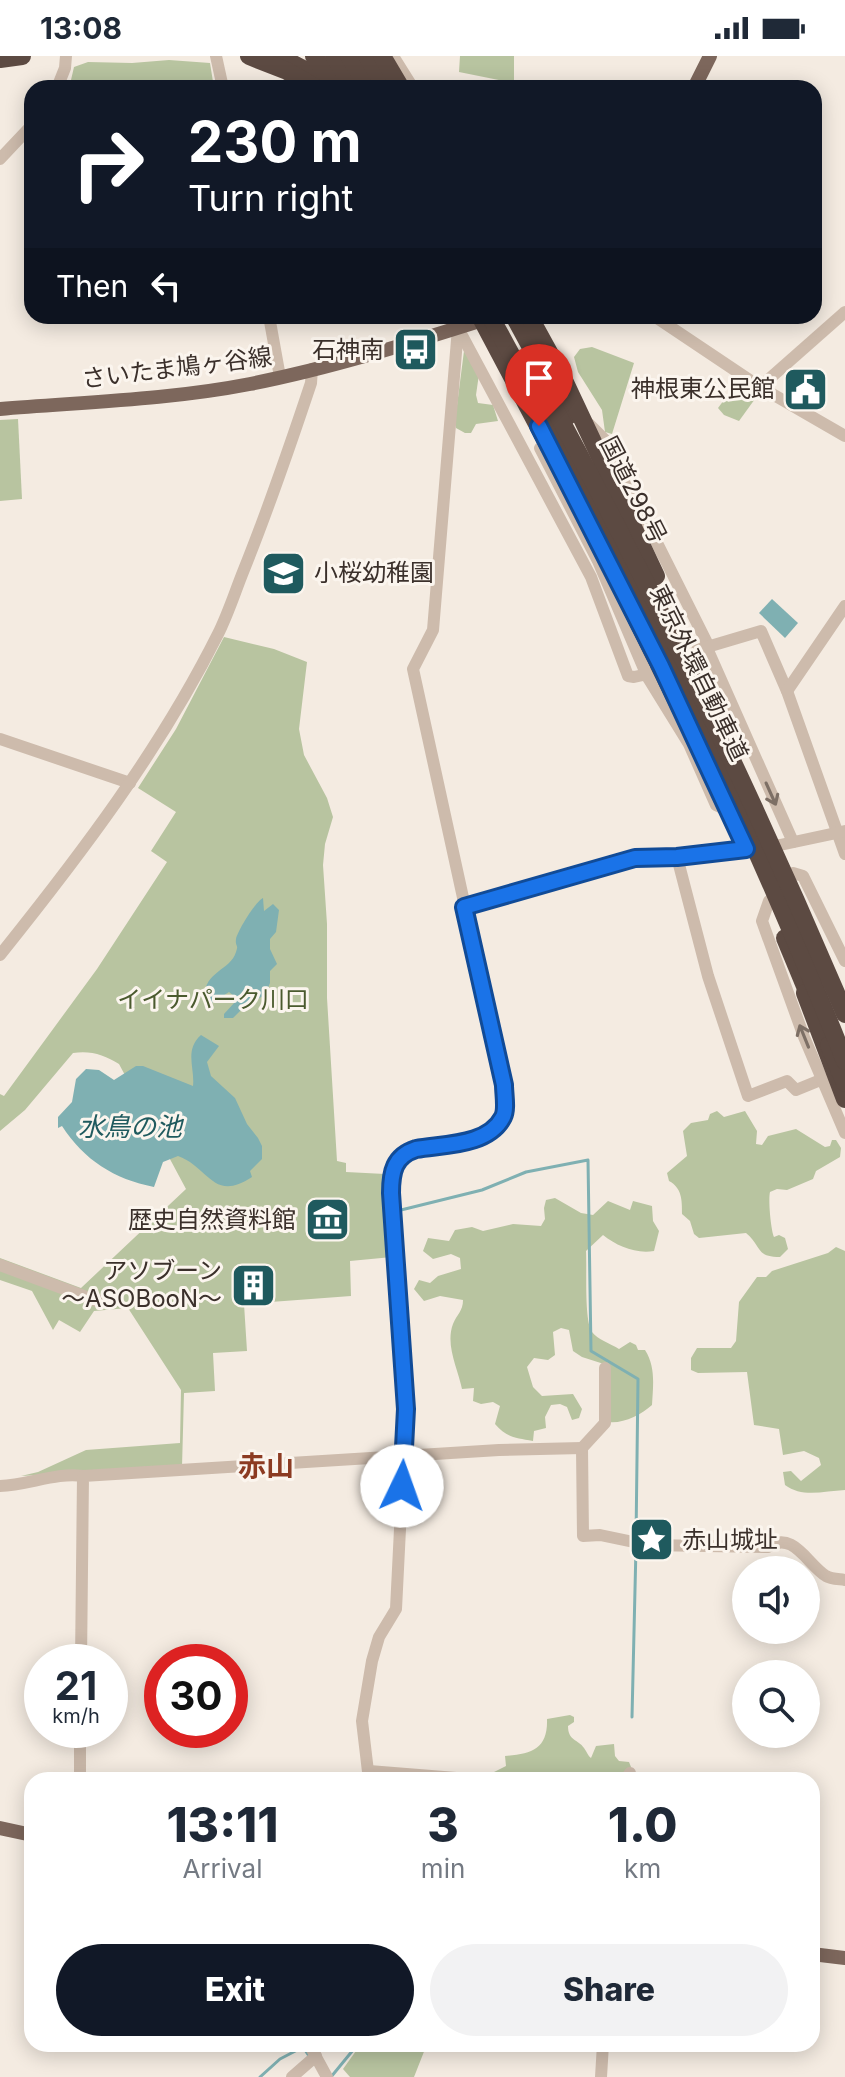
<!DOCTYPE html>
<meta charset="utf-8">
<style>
body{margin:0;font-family:Inter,"Noto Sans JP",sans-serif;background:#f2f2f3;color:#1f2937;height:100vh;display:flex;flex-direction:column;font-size:30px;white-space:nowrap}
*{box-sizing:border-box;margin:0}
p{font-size:26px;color:#747a83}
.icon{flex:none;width:44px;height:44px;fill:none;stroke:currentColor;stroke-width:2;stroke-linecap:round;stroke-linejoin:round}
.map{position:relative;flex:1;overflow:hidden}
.details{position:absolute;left:24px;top:1716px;width:796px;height:280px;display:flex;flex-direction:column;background:#fff;border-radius:24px;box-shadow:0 4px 20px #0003}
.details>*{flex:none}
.banner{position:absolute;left:24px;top:24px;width:798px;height:244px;border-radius:24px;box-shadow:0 4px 20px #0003;background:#111827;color:#fff;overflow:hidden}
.fabs{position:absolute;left:732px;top:1500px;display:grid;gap:16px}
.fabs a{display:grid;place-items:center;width:88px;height:88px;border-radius:50%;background:#fff;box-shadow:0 4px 20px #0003;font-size:40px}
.speed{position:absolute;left:24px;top:1588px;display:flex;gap:16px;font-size:40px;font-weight:700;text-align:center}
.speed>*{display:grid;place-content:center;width:104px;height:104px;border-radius:50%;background:#fff;box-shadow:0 4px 20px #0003;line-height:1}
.speed small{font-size:20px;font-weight:400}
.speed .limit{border:12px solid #d22;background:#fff;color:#111}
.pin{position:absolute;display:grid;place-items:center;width:68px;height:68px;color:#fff;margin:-82px -34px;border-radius:50% 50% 50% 0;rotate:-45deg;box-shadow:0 0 8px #0007}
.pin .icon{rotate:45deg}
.me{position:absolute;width:88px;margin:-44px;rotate:3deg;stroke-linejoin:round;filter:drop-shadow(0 0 6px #0008)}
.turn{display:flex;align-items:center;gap:28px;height:168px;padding:0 32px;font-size:36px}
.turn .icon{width:104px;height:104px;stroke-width:2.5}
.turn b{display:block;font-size:56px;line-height:68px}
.then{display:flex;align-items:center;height:76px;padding:0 32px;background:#0003;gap:16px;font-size:30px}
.eta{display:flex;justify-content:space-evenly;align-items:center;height:136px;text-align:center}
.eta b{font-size:48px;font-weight:800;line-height:56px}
.button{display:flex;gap:16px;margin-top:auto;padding:16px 32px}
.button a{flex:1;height:92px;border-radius:48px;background:#111827;color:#fff;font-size:32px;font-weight:800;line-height:92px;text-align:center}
.button a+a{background:#f2f2f3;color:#1f2937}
.status{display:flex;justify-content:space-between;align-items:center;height:56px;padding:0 40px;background:#fff;direction:ltr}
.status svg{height:22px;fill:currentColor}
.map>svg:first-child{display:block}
.green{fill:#b8c4a0}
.water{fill:#7fb0b2}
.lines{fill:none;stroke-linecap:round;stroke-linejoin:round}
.stream{stroke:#7fb0b2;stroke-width:3}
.minor{stroke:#cdbbac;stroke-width:12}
.major{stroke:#7d675c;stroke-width:14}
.highway{stroke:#5c4a42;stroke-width:18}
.highway-bridge{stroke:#5c4a42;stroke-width:18}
.oneway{stroke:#7d6f65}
.route-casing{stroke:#114b97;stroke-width:20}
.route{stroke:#1a73e8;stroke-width:14}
.labels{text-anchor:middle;stroke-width:6;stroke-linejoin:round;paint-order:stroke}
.poi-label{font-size:24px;fill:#3b302b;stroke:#fbf5ee;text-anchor:end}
.street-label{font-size:24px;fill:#3b302b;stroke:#fbf5ee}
.park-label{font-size:24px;fill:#4a5a2e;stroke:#fbf5ee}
.water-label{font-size:26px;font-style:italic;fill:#1f5a5e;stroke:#fbf5ee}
.quarter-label{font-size:28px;font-weight:bold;fill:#8c3b22;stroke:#fbf5ee}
</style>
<div class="status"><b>13:08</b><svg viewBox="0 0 49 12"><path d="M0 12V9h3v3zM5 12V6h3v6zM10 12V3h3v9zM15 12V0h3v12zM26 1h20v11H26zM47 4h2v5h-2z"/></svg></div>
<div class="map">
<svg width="845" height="2021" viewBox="0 0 845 2021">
<rect width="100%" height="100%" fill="#f4ebe1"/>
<!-- green -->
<g class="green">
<polygon points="460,0 514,0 514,27 459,16"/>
<polygon points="169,4 210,7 214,32 74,32 71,24 74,11 88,6 132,7"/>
<polygon points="592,291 634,307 612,378 605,376 602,354 578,316 574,301 580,293"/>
<polygon points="464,295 479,318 476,339 478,347 493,349 498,365 476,368 471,377 465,377 456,372 455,365"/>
<polygon points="739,324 760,336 739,365 724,359 718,352"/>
<polygon points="18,363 22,443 0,445 0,364"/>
<path d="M224,581l50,12 33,13 -8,67 5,26 23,43 6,19 -8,27 -2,21 4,59v74l10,163 9,2v9l39,2 7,83 -42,4 1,35 -107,8 3,47 -34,2 2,38 -31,2 -2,74 -161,9 17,-4 48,-22 94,-7 1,-53 -53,-82 -34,3 -14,21 -21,-12 -6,10 -21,-39 -32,-11v-22l81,30 105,-99 -67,-125c-14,-9 -29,-14 -46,-11l-48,57 -25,21v-37l4,2 93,-127 70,-107 -16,-11 25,-39 -38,-24 38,-59z"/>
<path d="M717,1055l7,6 21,-6 12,20 -1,13 6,1 6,-9 28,-7 29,18 5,-1 2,-6h4l5,8 -1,9 -24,14 -3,8 -26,11 -10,-1 -7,3c-2,8 1,38 4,45l5,-2 6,3 3,11 -8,8c-25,0 -18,-11 -34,-24l-47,5 -5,-4 -4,-13 -8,-7c0,-14 0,-26 -13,-33l-2,-8 20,-17 -4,-25 8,-8 17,-3 2,-6z"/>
<path d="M555,1142l26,15 12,2 15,-14 22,9 3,-9 19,5 1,15 6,10 -5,20c-19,3 -37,-5 -51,-16l-17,16c1,17 -2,70 6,81 5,7 19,12 27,17l11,-7 6,3 2,5h7c11,17 8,36 7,55 -11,10 -29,19 -44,17l-1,-57 -25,-8 -9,-6 -4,-21 -8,-2 -8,4 2,23 -7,5 -14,-2 -7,9 6,20 9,9 31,-2 9,15 -3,9 -7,2 -5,-13 -7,-3 -9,1 -6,12 1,11 -12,3 -1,10c-18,-3 -27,-4 -38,-17l5,-18 -7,-4 -12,2 -8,-3 1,-13 -12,1c-4,-20 -17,-44 -9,-65 4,-10 10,-13 10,-24l-23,-4 -16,5 -10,-12 5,-9 11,3 8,-7 23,-7 -1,-11 -9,-4 -18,5 -10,-8 5,-13 21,3 6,-11 17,-3 11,4 30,-7 28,2 4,-7 -1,-11 2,-8z"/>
<path d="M836,1191l9,4v239c-21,1 -43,8 -60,-5l-2,-13 8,-1 10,10 20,-16 -2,-7 -15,-7 -21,4 -4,-26 -25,-4 -7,-53 -49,1 -7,-3v-12l6,-10h34l5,-7 3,-39 18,-25h9l6,-6 56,-18z"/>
<path d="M570,1659l4,2v5l-6,4c0,15 10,13 16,22 3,4 4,8 7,10l5,-12 18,-2 1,12 4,5 10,1 2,5 -10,13h-127l-2,-7 14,-7 -1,-10c27,-2 43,-7 42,-37z"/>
<polygon points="361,1988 427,1988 414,2021 350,2021 343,2013"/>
</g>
<!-- water -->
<g class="water">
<polygon points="772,543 798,567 785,582 759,557"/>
<path d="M263,842l1,13 9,-7 6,6 -3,22 -6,7v10l7,15 -7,7v12l-5,12 -20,11 -12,12h-9v-4l11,-12 -1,-6 -5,-4 -19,12h-5c-5,-33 25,-32 31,-52 3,-8 -1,-5 0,-13 2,-9 20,-38 27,-41z"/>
<path d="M201,979l18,11 -12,16 4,14 24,22 12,26 11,14 4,8v13l-12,12 2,6c-39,26 -43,-10 -74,-21l-15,6 -9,25c-40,-8 -70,-27 -92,-61l-4,2v-11l14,-15 4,-23 10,-10 13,1 15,10 22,-14h7l50,20c2,-18 -9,-36 8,-51z"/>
</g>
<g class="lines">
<!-- stream -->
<g class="stream">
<polyline points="401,1154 482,1134 526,1116 588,1104 591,1295 638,1323 636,1483"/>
<polyline points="632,1661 636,1491"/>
<polyline points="260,2021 280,2003 303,1991 309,2000"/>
<polyline points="331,2021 358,1988"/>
</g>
<!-- minor -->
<g class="minor">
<polyline points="216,0 223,32"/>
<polyline points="393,0 413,32"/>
<polyline points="57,32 65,12 66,0"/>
<polyline points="0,103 32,69"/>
<polyline points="269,260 280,321"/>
<polyline points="654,260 760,331 845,380"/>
<polyline points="458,272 591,521 628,620 634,621 652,617"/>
<polyline points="760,331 845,256"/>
<polyline points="589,368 606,385 708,589"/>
<polyline points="540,392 598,505 647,620 689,688 716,749 729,755"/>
<polyline points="706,590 793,786"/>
<polyline points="697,594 761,575 787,635 845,798"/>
<polyline points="787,635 845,550"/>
<polyline points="0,683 130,727"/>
<polyline points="677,801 708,920 748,1040 787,1025 796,1034 823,1023"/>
<polyline points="793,817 803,820 845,905"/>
<polyline points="769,845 762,865 804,981 845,1077"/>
<polyline points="464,851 635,802 677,801 780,789 845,775"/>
<path d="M0,899c81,-101 160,-205 218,-321 10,-20 17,-42 25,-62 25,-62 47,-126 68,-189l1,-14"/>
<polyline points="0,1209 97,1245 114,1242"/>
<path d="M605,1312v55l-23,25 1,88 17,-1 48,10 120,2c25,-17 39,17 58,29 5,3 13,3 19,4"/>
<path d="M0,1430c28,-1 57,-14 83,-10"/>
<polyline points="81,1606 83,1420 499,1394 582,1392"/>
<polyline points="369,1715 481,1724"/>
<polyline points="80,1724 80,1674"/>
<path d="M369,1724l-7,-59 10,-60 7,-24 17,-28 10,-200 -15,-231c16,-57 91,-14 112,-62 4,-8 1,-22 1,-31l-91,-416 20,-39 25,-302"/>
<polyline points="625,1724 630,1717"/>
<polyline points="309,1988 327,2021"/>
<polyline points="292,2021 316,2000"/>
<polyline points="601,2021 603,1988"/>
</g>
<!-- major -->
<g class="major">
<polyline points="694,32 710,0"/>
<path d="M0,353c83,-7 168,-9 250,-25 82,-16 163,-42 242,-67"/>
<polyline points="0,1772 32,1779"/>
<polyline points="812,1898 845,1902"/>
</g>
<!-- highway -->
<g class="highway">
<polyline points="278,0 303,13 327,32"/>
<polyline points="314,0 335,30"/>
<polyline points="334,0 354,32"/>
<polyline points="349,0 369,32"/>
<polyline points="367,0 386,32"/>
<polyline points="382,0 401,32"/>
<polyline points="0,3 22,0"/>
<polyline points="480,260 591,470 708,709"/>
<polyline points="514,260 568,360"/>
<polyline points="785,882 812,947"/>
<polyline points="805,937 845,1043"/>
<polyline points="829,989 845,1027"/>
</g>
<!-- highway-bridge -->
<g class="highway-bridge">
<polyline points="249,0 287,15 316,32"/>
<path d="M490,260c133,240 253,490 355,745"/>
<polyline points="529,260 562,320 656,520"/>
<path d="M551,346c108,199 206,404 294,612"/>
</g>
</g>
<!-- one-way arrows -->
<defs><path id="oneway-shaft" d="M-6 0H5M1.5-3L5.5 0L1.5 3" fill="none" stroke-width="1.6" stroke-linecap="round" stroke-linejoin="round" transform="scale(2)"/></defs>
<g class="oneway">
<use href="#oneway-shaft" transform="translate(771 738) rotate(66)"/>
<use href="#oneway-shaft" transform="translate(804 980) rotate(-112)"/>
</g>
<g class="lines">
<defs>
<path id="route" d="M402,1430l4,-77 -15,-216c0,-21 3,-37 25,-44 28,-5 72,-3 87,-32 4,-8 1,-23 1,-32l-40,-178 171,-49 42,-1 69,-8 -85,-183 -122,-240"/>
</defs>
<!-- route casing -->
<use href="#route" class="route-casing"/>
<!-- route -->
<use href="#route" class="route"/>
</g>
<!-- icons -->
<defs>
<symbol id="bus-square" viewBox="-11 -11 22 22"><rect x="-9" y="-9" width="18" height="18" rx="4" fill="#1f5a5e" stroke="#fbf5ee"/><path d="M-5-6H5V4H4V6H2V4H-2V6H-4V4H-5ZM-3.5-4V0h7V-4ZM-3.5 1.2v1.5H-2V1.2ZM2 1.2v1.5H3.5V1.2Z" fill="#fff"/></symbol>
<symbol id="civic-square" viewBox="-11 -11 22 22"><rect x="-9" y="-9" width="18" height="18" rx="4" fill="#1f5a5e" stroke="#fbf5ee"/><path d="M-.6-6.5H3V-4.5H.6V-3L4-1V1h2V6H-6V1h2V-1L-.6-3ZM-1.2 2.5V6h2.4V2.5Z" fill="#fff"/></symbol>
<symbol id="school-square" viewBox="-11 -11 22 22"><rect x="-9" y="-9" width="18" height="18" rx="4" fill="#1f5a5e" stroke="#fbf5ee"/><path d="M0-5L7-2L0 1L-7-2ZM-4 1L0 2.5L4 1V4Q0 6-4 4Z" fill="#fff"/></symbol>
<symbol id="museum-square" viewBox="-11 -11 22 22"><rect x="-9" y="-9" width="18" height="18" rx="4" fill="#1f5a5e" stroke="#fbf5ee"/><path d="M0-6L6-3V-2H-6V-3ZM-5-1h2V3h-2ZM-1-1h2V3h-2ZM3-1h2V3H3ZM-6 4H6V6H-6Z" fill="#fff"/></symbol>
<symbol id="building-square" viewBox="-11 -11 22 22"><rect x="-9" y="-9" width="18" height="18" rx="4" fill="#1f5a5e" stroke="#fbf5ee"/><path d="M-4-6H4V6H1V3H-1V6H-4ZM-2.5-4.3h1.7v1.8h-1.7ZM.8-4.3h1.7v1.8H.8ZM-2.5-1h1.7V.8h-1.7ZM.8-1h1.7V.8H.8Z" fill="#fff"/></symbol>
<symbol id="sight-square" viewBox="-11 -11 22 22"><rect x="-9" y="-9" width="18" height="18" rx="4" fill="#1f5a5e" stroke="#fbf5ee"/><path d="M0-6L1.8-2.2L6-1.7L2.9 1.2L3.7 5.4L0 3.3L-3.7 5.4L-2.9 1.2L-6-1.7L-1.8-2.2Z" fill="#fff"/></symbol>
</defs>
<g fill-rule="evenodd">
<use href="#bus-square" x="390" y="268" width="51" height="51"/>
<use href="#civic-square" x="780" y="308" width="51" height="51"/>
<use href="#school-square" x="258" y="492" width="51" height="51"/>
<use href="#museum-square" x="302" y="1138" width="51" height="51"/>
<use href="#building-square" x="228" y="1204" width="51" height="51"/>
<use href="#sight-square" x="626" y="1458" width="51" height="51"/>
</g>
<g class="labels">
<!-- poi labels -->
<g class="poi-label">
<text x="384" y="302">石神南</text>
<text x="775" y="341">神根東公民館</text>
<text x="314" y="525" text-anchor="start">小桜幼稚園</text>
<text x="296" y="1172">歴史自然資料館</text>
<text x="222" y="1223">アソブーン<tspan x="222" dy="28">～ASOBooN～</tspan></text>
<text x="682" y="1492" text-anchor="start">赤山城址</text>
</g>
<!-- street labels -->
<g class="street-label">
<text transform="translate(177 312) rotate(-7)" y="8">さいたま鳩ヶ谷線</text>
<text transform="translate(633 434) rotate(63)" y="8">国道298号</text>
<text transform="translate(699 617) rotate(64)" y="8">東京外環自動車道</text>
</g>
<!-- park labels -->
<g class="park-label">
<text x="213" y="952">イイナパーク川口</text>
</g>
<!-- water labels -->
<g class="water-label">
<text x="130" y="1080">水鳥の池</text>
</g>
<!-- quarter labels -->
<g class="quarter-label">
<text x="266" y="1420">赤山</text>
</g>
</g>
</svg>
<div class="fabs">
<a><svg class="icon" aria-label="sound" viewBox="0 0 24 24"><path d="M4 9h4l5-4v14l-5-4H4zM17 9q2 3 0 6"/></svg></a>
<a><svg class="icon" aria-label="search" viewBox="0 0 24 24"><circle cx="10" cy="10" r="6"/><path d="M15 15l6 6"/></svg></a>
</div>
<div class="speed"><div>21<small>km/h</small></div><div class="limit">30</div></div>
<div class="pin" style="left:539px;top:370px;background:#d93025"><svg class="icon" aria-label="arrive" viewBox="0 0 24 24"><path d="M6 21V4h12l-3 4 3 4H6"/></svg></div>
<svg class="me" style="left:402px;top:1430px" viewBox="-20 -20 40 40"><circle r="19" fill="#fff"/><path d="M0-13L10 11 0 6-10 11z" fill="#1a73e8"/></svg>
<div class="banner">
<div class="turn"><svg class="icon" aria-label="right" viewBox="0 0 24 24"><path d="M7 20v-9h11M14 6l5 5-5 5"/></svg><div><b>230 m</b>Turn right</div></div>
<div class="then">Then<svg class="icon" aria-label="left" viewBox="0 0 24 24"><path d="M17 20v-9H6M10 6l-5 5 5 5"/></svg></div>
</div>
<section class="details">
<div class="eta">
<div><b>13:11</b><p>Arrival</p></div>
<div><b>3</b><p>min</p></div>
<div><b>1.0</b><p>km</p></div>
</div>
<div class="button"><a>Exit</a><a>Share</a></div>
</section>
</div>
